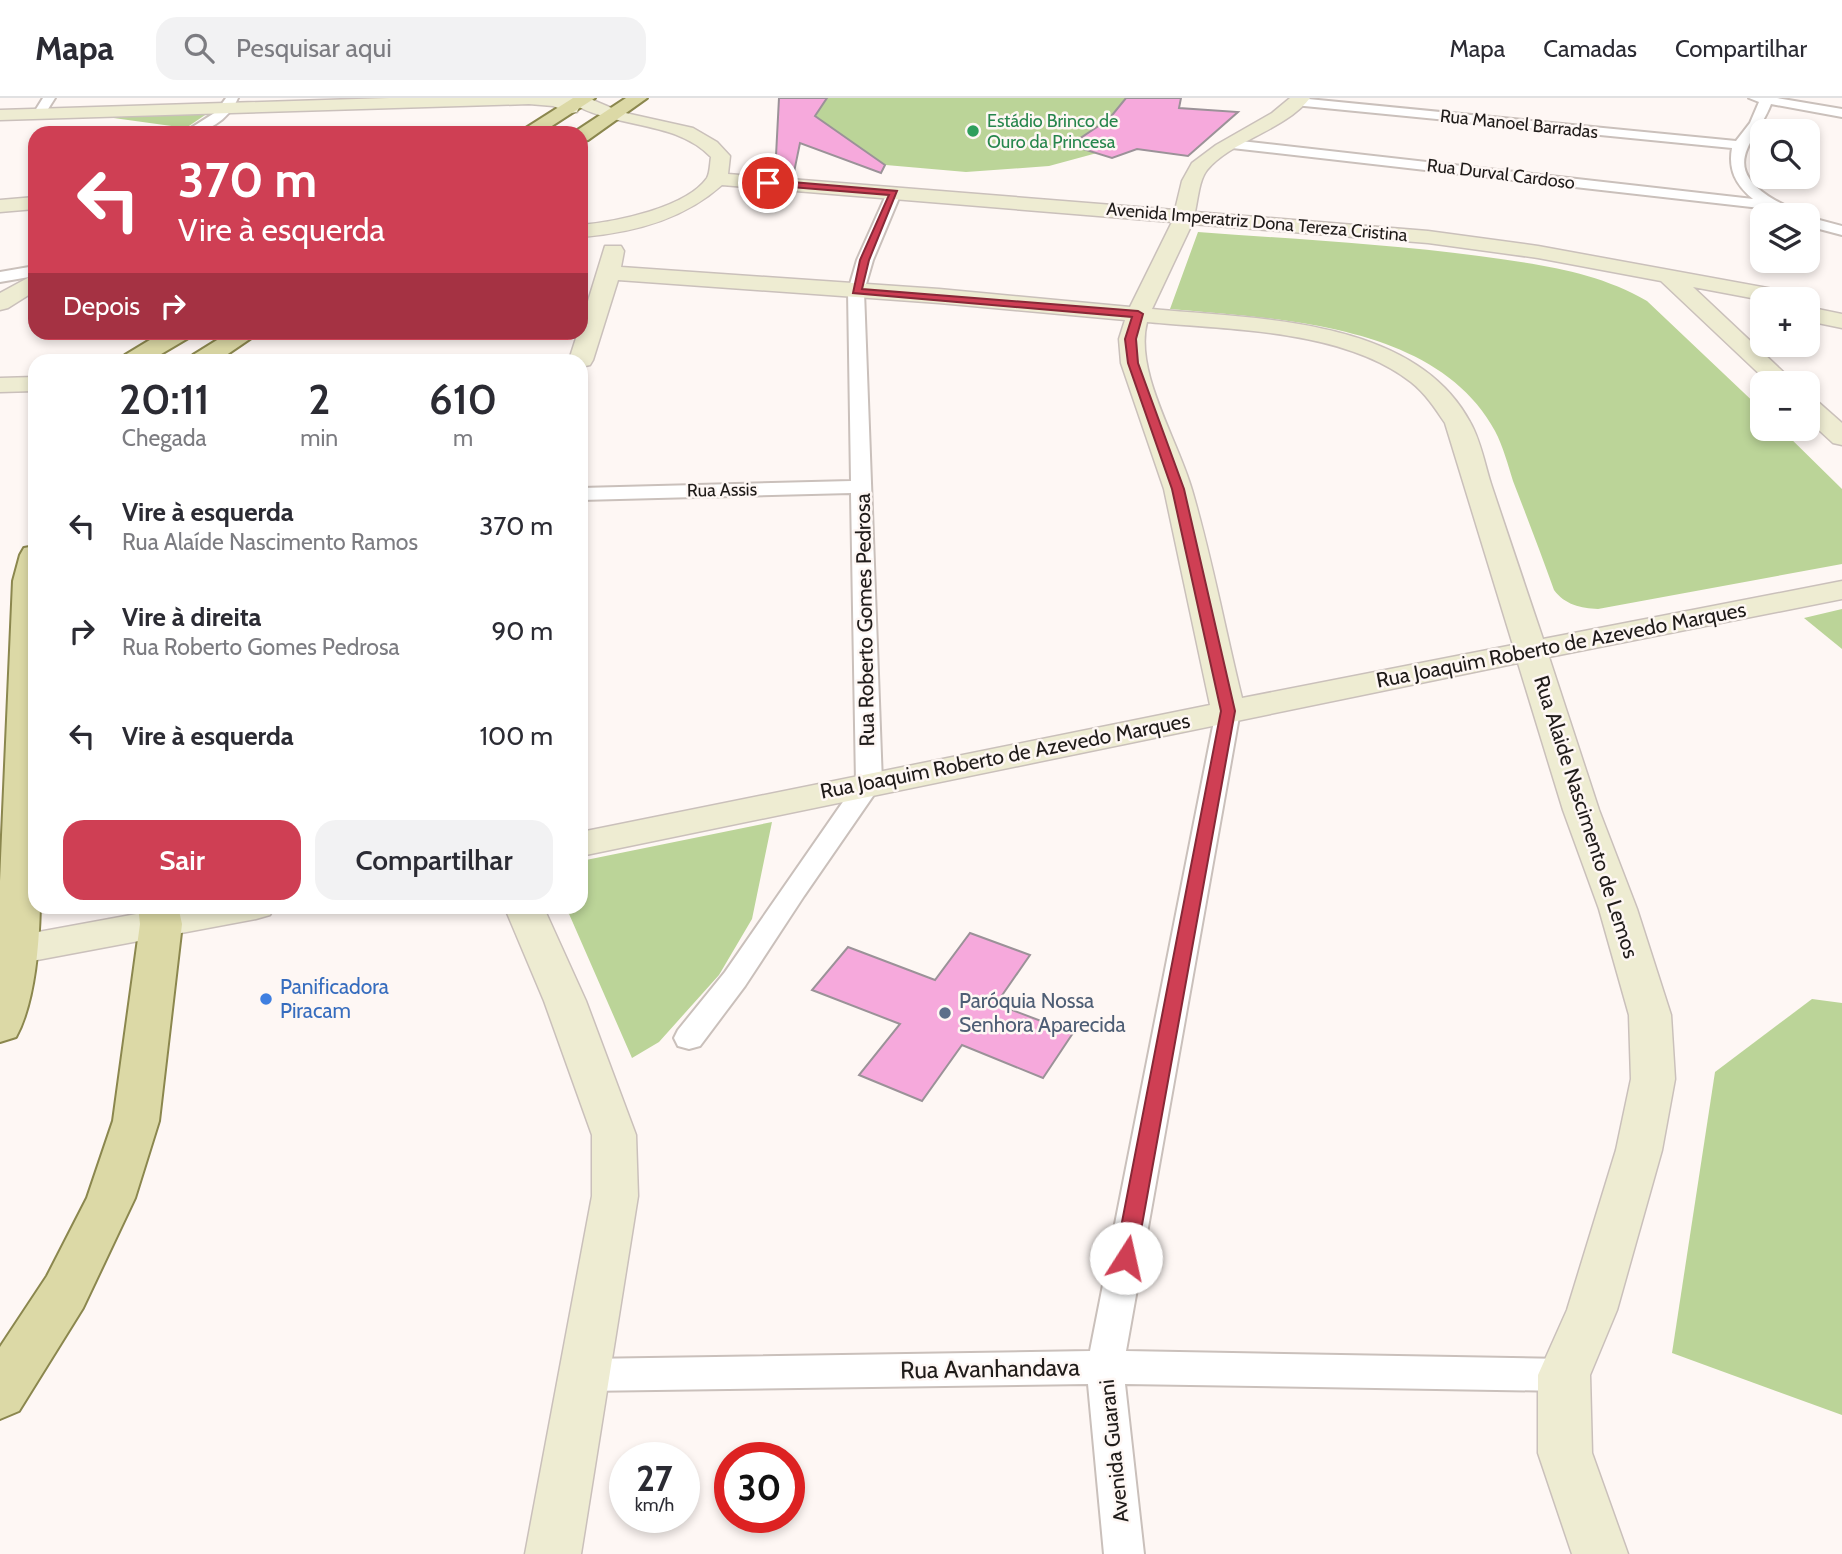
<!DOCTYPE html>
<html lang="pt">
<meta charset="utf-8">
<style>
body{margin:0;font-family:Cabin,sans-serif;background:#f2f2f3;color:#2b2b33;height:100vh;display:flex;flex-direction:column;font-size:26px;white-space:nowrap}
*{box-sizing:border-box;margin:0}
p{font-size:23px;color:#7c7c81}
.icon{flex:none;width:38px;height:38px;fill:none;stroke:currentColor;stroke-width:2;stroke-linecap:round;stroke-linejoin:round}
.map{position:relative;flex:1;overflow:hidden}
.panel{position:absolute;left:28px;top:256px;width:560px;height:560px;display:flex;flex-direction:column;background:#fff;border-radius:21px;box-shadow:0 4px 10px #0003}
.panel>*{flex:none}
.banner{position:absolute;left:28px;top:28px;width:560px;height:214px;border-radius:21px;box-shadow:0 4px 10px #0003;background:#cf3f54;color:#fff;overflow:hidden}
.tools{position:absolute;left:1750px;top:21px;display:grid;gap:14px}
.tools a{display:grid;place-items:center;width:70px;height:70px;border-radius:14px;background:#fff;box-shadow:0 4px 10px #0003;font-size:35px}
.speed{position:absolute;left:609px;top:1344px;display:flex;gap:14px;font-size:35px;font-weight:700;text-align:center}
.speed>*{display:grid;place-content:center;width:91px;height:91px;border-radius:50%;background:#fff;box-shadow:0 4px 10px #0003;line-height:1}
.speed small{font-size:18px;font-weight:400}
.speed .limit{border:10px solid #d22;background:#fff;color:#111}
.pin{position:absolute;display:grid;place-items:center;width:60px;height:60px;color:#fff;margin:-30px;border:4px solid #fff;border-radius:50%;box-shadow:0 2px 7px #0007}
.me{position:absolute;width:77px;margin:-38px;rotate:10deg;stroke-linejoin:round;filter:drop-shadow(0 0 5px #0008)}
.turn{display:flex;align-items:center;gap:24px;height:147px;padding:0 35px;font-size:32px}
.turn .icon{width:91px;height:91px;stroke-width:2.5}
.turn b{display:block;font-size:49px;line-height:60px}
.then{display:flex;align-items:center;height:66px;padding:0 35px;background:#0003;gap:14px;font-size:26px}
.eta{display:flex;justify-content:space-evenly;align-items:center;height:119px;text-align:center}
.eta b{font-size:42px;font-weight:600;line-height:49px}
.primary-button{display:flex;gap:14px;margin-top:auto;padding:14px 35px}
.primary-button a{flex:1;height:80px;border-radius:21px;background:#cf3f54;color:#fff;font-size:28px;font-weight:600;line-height:80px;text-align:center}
.primary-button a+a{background:#f2f2f3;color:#2b2b33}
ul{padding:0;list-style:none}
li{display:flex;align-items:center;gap:21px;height:105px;padding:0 35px}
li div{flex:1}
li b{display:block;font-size:26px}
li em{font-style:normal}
header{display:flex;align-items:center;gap:42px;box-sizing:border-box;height:98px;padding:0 35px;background:#fff;border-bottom:2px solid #e1e1e2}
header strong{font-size:33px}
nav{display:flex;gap:38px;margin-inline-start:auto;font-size:24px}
.search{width:490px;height:63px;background:#f2f2f3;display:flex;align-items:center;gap:18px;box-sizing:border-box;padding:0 24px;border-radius:21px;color:#7c7c81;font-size:26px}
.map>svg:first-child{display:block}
.green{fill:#bbd498}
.building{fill:#f6a9dc;stroke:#9b9298;stroke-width:2}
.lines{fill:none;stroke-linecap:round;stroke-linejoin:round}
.street-casing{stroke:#cac0bb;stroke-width:4}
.secondary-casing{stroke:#cac0bb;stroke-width:3}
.primary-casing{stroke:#8b874e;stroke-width:4}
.street{fill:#fff;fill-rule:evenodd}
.secondary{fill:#eeecd2;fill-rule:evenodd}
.primary{fill:#dcd9a6;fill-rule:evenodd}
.route{fill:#cf3f54;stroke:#872937;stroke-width:2}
.leisure-dot{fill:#2e9e5b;stroke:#fef7f4;stroke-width:2.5}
.shop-dot{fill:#3f7fe0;stroke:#fef7f4;stroke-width:2.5}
.service-dot{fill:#5c6f8a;stroke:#fef7f4;stroke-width:2.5}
.labels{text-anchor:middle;stroke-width:5;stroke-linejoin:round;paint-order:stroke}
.far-leisure-label{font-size:18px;fill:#27864d;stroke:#fef7f4;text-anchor:start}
.far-street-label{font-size:18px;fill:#201c1a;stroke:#fef7f4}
.street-label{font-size:21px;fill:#201c1a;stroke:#fef7f4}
.shop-label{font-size:21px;fill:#366cbe;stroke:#fef7f4;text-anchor:start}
.service-label{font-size:21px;fill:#4e5e75;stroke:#fef7f4;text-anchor:start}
.near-street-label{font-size:24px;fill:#201c1a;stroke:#fef7f4}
</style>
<header>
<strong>Mapa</strong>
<div class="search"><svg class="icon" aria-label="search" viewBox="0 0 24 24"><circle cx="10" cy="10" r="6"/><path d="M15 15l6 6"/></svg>Pesquisar aqui</div>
<nav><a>Mapa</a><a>Camadas</a><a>Compartilhar</a></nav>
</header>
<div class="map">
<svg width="1842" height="1456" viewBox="0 0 1842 1456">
<rect width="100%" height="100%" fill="#fef7f4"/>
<!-- green -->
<g class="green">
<polygon points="781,0 1181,0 1179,10 1112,60 1097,55 1049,68 966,74 863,65 833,57 792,39 781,27 778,18"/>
<polygon points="208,15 186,30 99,18"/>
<path d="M1198,134c94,7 188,12 281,24 58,8 117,15 168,45l115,109v19h19l61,60v75l-244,45c-17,-1 -33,-4 -44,-19 -13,-36 -27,-73 -41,-109 -5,-16 -10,-35 -18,-50 -58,-108 -218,-112 -325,-122z"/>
<polygon points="1842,511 1842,551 1804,520"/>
<polygon points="772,724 752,821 719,877 659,944 632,960 566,809 581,808 581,763"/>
<polygon points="1812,901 1842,905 1842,1317 1672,1255 1715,974"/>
</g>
<!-- building -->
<g class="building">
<polygon points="779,0 827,0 815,18 885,67 881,75 800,45 793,79 775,77"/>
<polygon points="1126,0 1181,0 1179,10 1238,14 1188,58 1137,51 1112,60 1070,47 1109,21"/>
<polygon points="970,835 1030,857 996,906 1073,935 1043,980 962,947 922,1003 859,977 900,926 812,892 848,849 935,882"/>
</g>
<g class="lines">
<defs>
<g id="street">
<polygon points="43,0 55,0 43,19 35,19 33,16"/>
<path d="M226,0h12c-10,23 -31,35 -55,35l33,-21z"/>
<path d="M1298,0l438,43 14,-18 9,-21 -10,-4h28l65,11v8l-71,-13c-14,37 -51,59 -3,92 10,7 24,11 32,19h-19l-12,-6 -537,-61 -7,-4 7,-4 521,59c-17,-14 -25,-29 -21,-51l-438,-43v-6z"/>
<polygon points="894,91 901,95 873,162 864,193 882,685 804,798 745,888 700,948 689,951 678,948 674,940 678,932 725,874 856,685 851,395 581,402 581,390 851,383 848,193 857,162 887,95"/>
<polygon points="1808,119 1842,128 1842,137 1808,128"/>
<polygon points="35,168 35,178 0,184 0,174"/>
<polygon points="1228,606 1237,608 1240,613 1126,1253 1564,1261 1577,1265 1582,1277 1577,1289 1564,1293 1125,1286 1144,1456 1104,1456 1088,1286 584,1293 571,1289 566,1277 571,1265 584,1261 1090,1253 1216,613 1219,608"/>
</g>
<g id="secondary">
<path d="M389,0h199l33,14 72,16 24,14 13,14 -2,18 447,36 7,-29 10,-18 24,-18 56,-32 18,-15h20c-26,33 -78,42 -103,72 -8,10 -9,29 -12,42l233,19 110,15 262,48 3,5 -41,1 -69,-13 102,96h-26l-108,-102 -123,-23 -110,-15 -236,-19 -40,85c103,10 262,8 318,113 11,19 15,44 22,65 17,51 34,102 51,152l299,-58v18l-293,58 50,153 38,99 34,106 4,64 -13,71 -45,160 -27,65 2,78 36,101h-56l-34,-101v-78l29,-65 49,-160 15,-71 -2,-64 -30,-106 -36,-99 -45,-147 -937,193v-24l629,-127 -46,-216 -43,-126 -2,-24 6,-19 -186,-17 -321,-23 -25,80 -3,5 -9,2v-7h-12l9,-28h3v-8l24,-78h16l3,5 -3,16 318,22 191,18 42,-85 -450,-37c-39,35 -90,48 -141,52v-12c34,-3 105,-17 126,-47 3,-5 3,-15 4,-21 -33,-35 -90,-29 -132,-50l-2,5 -6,1 -18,-7 -24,-2 -529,16v-10zM1147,224c83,8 196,7 264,60 14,11 24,26 34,41l68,222 -271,53c-17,-69 -30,-140 -50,-208 -14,-50 -58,-118 -45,-168z"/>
<polygon points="35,99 35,111 0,114 0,102"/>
<polygon points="35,176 35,193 8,210 0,212 0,195"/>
<polygon points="1808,209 1842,216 1842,230 1808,223"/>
<polygon points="35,279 35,293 0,294 0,280"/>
<polygon points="1808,300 1817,303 1842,325 1842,347 1833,345 1808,322"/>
<polygon points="180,808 275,808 270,817 256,821 0,869 0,841"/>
<polygon points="504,808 543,808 586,903 636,1037 638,1098 581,1456 525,1456 592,1098 592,1037 544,903"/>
</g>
<g id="primary">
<polygon points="573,0 595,0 541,35 518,35"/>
<polygon points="626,0 647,0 588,42 581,44 581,35 573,35"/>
<polygon points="163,234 193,234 190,239 151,262 121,262 125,257"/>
<polygon points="230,234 260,234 219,262 189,262 193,257"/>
<path d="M35,448v360h5c-1,40 -5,96 -24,131l-16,5v-161l13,-300 7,-26 4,-7z"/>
<polygon points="138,808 178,808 182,826 159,1023 135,1100 83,1210 19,1313 0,1321 0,1249 47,1178 87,1100 113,1023 140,826"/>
</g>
</defs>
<!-- street casing -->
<use href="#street" class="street-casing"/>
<!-- secondary casing -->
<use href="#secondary" class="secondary-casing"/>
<!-- primary casing -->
<use href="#primary" class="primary-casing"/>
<!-- street -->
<use href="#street" class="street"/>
<!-- secondary -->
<use href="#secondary" class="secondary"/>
<!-- primary -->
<use href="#primary" class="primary"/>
</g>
<!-- route -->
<polygon class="route" points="768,82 897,93 869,162 862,191 1138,213 1143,216 1136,241 1138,265 1184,391 1235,613 1136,1160 1133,1166 1126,1169 1118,1166 1115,1160 1221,613 1172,391 1128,265 1125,241 1132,219 853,195 860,162 889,97 765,87"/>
<!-- markers -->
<circle class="leisure-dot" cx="973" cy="33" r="7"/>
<circle class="shop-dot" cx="266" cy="901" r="7"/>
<circle class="service-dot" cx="945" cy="915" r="7"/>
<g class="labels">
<!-- far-leisure labels -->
<g class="far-leisure-label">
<text x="987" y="29">Estádio Brinco de<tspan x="987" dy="21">Ouro da Princesa</tspan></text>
</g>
<!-- far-street labels -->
<g class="far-street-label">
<text transform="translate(1519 26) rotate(6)" y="6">Rua Manoel Barradas</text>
<text transform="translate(1501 76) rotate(7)" y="6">Rua Durval Cardoso</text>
<text transform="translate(1257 124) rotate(5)" y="6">Avenida Imperatriz Dona Tereza Cristina</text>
<text transform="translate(722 392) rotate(-1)" y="6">Rua Assis</text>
</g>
<!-- street labels -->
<g class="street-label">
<text transform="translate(865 522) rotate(-91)" y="7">Rua Roberto Gomes Pedrosa</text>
<text transform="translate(1561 547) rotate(-11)" y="7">Rua Joaquim Roberto de Azevedo Marques</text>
<text transform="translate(1005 658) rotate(-11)" y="7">Rua Joaquim Roberto de Azevedo Marques</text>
<text transform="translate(1586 719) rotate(72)" y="7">Rua Alaide Nascimento de Lemos</text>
<text transform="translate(1114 1353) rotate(-96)" y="7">Avenida Guarani</text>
</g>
<!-- shop labels -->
<g class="shop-label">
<text x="280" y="896">Panificadora<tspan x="280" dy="24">Piracam</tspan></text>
</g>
<!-- service labels -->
<g class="service-label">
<text x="959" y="910">Paróquia Nossa<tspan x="959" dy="24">Senhora Aparecida</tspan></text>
</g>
<!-- near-street labels -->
<g class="near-street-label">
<text transform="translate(990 1271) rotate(-1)" y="8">Rua Avanhandava</text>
</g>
</g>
</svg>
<div class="tools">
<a><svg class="icon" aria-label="search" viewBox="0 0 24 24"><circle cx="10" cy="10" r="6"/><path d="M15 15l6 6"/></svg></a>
<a><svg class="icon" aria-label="layers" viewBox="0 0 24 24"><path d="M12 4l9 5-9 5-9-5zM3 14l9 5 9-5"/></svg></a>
<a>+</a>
<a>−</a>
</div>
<div class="speed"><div>27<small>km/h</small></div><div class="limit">30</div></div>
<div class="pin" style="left:768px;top:85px;background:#d93025"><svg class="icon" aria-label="arrive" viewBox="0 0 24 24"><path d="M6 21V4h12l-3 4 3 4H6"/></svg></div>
<svg class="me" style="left:1126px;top:1160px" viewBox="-20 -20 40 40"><circle r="19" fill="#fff"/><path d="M0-13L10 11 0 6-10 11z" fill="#cf3f54"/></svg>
<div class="banner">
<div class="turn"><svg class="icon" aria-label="left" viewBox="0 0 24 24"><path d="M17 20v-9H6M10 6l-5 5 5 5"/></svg><div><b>370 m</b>Vire à esquerda</div></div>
<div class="then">Depois<svg class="icon" aria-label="right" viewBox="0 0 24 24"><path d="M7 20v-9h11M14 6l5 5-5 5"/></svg></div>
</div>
<section class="panel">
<div class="eta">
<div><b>20:11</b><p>Chegada</p></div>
<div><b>2</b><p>min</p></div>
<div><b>610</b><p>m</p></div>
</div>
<ul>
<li><svg class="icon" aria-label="left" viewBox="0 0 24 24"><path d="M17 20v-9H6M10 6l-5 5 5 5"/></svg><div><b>Vire à esquerda</b><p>Rua Alaíde Nascimento Ramos</p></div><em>370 m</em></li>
<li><svg class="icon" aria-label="right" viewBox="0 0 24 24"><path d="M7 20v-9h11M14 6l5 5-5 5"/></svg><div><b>Vire à direita</b><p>Rua Roberto Gomes Pedrosa</p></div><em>90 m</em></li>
<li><svg class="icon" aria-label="left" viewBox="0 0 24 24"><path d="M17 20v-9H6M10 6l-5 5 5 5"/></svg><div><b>Vire à esquerda</b></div><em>100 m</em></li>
</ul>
<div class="primary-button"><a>Sair</a><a>Compartilhar</a></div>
</section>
</div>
